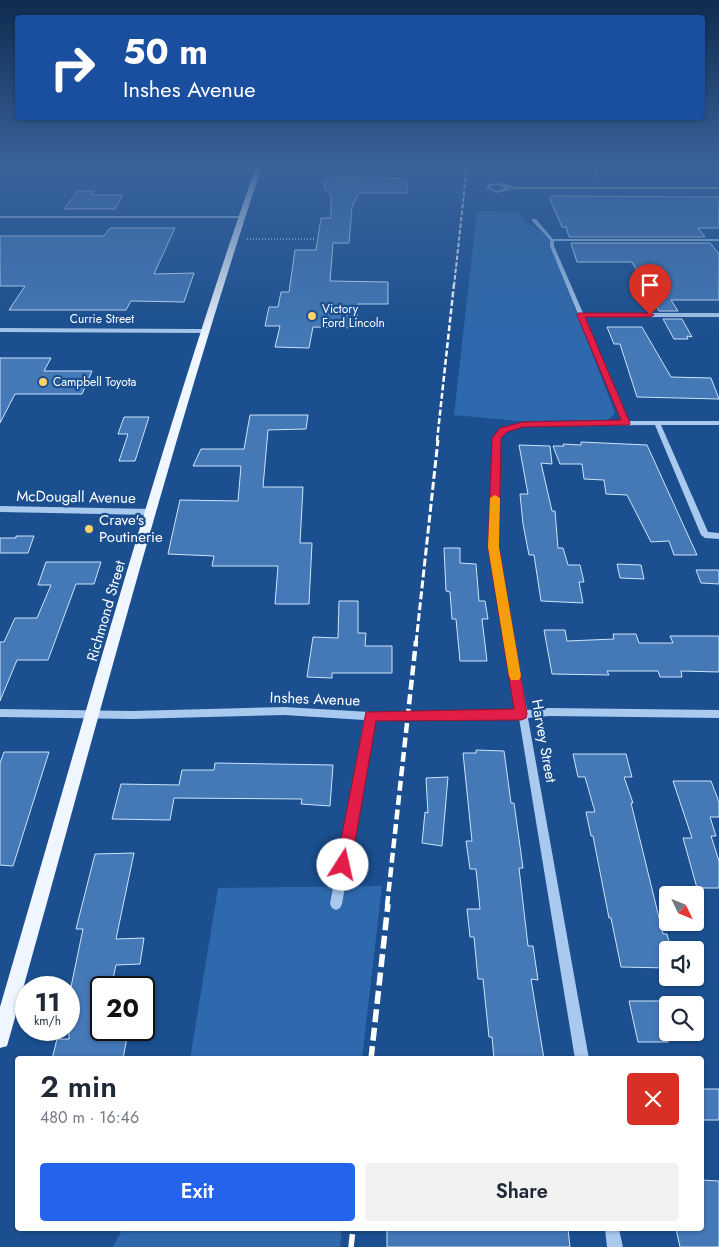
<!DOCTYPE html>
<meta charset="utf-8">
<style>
body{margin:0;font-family:Jost,sans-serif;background:#f2f2f3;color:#1f2937;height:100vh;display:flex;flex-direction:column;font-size:19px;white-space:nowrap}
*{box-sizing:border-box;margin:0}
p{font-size:16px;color:#747a83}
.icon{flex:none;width:28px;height:28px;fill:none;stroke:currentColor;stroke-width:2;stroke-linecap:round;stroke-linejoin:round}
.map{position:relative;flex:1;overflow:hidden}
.details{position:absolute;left:15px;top:1056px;width:689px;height:175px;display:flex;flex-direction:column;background:#fff;border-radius:5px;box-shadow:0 1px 4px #0004}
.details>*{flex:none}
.top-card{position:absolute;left:15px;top:15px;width:690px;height:105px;border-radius:5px;box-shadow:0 1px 4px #0004;background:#1a4fa0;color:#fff;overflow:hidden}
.needle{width:32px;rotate:133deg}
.tools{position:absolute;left:659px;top:886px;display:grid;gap:10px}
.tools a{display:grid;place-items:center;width:45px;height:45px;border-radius:5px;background:#fff;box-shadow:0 1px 4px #0004;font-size:25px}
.speed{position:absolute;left:15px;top:976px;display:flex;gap:10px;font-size:25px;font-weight:700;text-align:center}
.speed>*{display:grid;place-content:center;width:65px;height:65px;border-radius:50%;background:#fff;box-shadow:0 1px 4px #0004;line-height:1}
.speed small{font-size:12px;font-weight:400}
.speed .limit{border:2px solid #111;border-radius:8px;background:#fff;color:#111}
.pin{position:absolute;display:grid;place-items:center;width:42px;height:42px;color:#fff;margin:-51px -21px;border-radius:50% 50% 50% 0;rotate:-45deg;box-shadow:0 0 5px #0007}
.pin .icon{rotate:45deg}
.me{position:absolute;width:55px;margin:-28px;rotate:10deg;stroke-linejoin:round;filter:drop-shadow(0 0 4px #0008)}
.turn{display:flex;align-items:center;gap:18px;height:105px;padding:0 25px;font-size:22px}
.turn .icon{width:65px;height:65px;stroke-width:2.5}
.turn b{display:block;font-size:35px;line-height:42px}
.round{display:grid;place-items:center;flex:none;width:52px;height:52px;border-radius:5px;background:#f2f2f3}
.headline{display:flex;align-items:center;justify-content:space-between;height:85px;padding:0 25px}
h1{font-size:30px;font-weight:600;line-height:38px}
.button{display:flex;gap:10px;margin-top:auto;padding:10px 25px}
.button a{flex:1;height:58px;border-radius:5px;background:#2563eb;color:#fff;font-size:20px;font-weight:600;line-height:58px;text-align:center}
.button a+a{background:#f2f2f3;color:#1f2937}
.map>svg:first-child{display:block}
.green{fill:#2e69ad}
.building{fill:#4478b7;stroke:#cfe3fa}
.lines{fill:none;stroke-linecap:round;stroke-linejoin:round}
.path{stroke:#a9c9ee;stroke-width:2;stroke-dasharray:1 2;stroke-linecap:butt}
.minor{fill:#a9c9ee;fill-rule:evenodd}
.major{fill:#f0f6ff;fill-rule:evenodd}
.rail-far4{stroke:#fff;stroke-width:2;stroke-dasharray:4.5 2;stroke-linecap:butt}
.rail-far3{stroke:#fff;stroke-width:2.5;stroke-dasharray:6 2.5;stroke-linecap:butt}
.rail-far2{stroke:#fff;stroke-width:3;stroke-dasharray:8 3;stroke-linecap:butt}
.rail-far1{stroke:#fff;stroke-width:4.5;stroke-dasharray:10 4.5;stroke-linecap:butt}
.rail{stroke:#fff;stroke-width:5.5;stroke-dasharray:13 5.5;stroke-linecap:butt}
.route{fill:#e11d48;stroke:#92132f}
.slow{fill:#f59e0b}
.poi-dot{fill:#ffd166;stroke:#1b4f8f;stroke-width:2}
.labels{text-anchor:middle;stroke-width:4.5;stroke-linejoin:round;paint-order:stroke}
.far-poi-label{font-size:12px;fill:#fff;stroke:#1b4f8f;text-anchor:start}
.far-street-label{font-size:12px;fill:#fff;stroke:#1b4f8f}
.street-label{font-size:15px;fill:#fff;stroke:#1b4f8f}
.poi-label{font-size:15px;fill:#fff;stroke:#1b4f8f;text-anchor:start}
</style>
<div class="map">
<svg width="719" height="1247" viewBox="0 0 719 1247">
<rect width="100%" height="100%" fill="#1b4f8f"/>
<!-- green -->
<g class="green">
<path d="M477,211l42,1c9,16 18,14 29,26l67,175 -7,7 -90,1 -64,-6z"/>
<polygon points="382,886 362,1059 190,1059 218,888"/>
<polygon points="122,1229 342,1229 340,1247 113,1247"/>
</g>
<!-- building -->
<g class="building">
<polygon points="332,176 406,179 408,193 359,193 352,207 349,243 333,243 330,281 388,282 388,304 358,304 356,328 313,327 309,348 275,347 280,326 265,326 269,307 278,307 281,292 289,292 295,250 316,250 321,218 331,218 331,194 325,190 324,183"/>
<polygon points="78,191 94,191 92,195 123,195 115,209 64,209"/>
<polygon points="551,196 719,197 719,228 698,228 705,237 569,237 566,227 562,227 549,197"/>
<polygon points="110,228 175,228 154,274 194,273 184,302 131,301 126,310 9,310 25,286 0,286 0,236 104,236"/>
<polygon points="571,243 710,243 719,254 719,300 671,300 678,311 659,311 632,262 577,262"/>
<polygon points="663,319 682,319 692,337 687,336 688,339 674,339"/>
<polygon points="607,327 642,327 671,377 711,378 719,399 637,397 620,344 614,344"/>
<polygon points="0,358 51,358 44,371 92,371 82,394 15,394 0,423"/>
<polygon points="250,415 308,415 306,429 268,430 263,487 303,487 300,543 312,543 309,604 275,604 278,566 212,566 214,556 168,554 180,500 238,501 241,466 193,466 201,449 244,449"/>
<polygon points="124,417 149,417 135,461 119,461 128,434 118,434"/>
<polygon points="581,442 647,445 697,555 674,555 669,541 651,542 627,495 606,494 604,480 584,479 582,464 560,464 553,446 564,446 563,444 581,445"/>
<polygon points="519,445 550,446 552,464 541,463 552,511 555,511 558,548 563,548 568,565 580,565 584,582 579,582 583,603 541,601 534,555 529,555 523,524 520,494 528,494"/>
<polygon points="16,536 34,536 28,553 0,553 0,538 16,538"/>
<polygon points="444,548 460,548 460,563 476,564 479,601 485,601 488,619 482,619 487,661 460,661 456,619 452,619 450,592 446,591"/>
<polygon points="46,562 101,562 94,584 76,584 48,660 17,660 0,701 0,642 4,642 15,618 37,618 51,585 38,585"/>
<polygon points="617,564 641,565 644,579 620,578"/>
<polygon points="696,570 719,570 719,584 701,583"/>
<polygon points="339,601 358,601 358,633 366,633 365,646 392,646 392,673 332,673 332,678 307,677 313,637 338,638"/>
<polygon points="544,630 565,630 567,641 614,639 613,634 636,634 639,643 673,643 670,636 719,636 719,672 681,671 682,677 660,677 658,671 607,671 609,675 552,674"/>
<polygon points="476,750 504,751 511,803 514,803 523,868 519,868 528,946 533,946 538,980 531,979 544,1059 494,1059 492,1037 489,1037 483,979 478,979 474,937 470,937 467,909 480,909 476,869 470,869 466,841 472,841 463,753 476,753"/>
<polygon points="4,752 49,752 13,866 0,865 0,763"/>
<polygon points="573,754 626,754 632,777 624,777 633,803 631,803 663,934 667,934 671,950 668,950 668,968 621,967 611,918 609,918 593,836 591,836 586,812 595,812 585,777 578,777"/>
<polygon points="215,763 333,765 330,806 301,804 302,799 174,798 170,820 112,819 121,784 179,785 182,770 214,770"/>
<polygon points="448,777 442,846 422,843 425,812 428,813 426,778"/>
<polygon points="673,781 711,781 719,802 719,817 710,817 716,836 711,836 719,861 719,888 697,888 683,838 692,838"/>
<polygon points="134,853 116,939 144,938 140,964 116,965 111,988 101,988 101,1038 127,1037 123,1059 52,1059 57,1039 69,1039 69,987 71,987 83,929 76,929 95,854"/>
<polygon points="629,1001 668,1001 668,1042 638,1042"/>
<rect x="701" y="1089" width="18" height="31"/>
<polygon points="701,1180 719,1181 719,1247 680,1247 676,1229 701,1229"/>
<polygon points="387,1229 568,1229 570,1247 387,1247"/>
</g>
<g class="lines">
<!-- path -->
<g class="path">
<polyline points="598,179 594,169 705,169 710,171"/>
<polyline points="247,239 315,239"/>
</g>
<!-- minor -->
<g class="minor">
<path d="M499,183l17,4h203v2h-203l-7,-1 1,2 -14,3 -10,-5 2,-4zM499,185l6,3 -8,3 -7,-3 1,-2z"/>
<polygon points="0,216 240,216 242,217 240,218 0,218"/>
<polygon points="532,219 536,219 553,239 719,239 719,241 554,241 554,246 583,313 719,313 719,317 584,317 629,421 719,421 719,425 661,425 708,532 719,533 719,539 705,538 701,535 655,425 524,426 506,431 500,438 498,547 527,710 549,708 719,710 719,718 549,716 528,718 589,1059 575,1059 519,718 374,720 342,904 340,908 336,910 332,908 330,904 364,720 284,715 132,719 0,717 0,709 132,711 284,707 370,712 517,710 490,547 494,438 502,429 523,422 622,421 550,246 550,240 532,221"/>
<polygon points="0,328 204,329 207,331 204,333 0,332"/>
<polygon points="0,506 151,509 155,512 151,515 0,512"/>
<polygon points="605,1229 619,1229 623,1247 607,1247"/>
</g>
<!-- major -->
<path class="major" d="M256,166h6c-95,288 -171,581 -253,873l-2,7 -7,2v-41c82,-281 160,-564 256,-841z"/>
<!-- rail-far4 -->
<polyline class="rail-far4" points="454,286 467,166"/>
<!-- rail-far3 -->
<polyline class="rail-far3" points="437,441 454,284"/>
<!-- rail-far2 -->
<polyline class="rail-far2" points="416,643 438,440"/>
<!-- rail-far1 -->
<polyline class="rail-far1" points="387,906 416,641"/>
<!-- rail -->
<g class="rail">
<polyline points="371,1059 388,904"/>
<polyline points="351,1247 353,1229"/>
</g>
</g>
<!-- sky -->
<linearGradient id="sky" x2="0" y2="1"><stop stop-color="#0f2b4f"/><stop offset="0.49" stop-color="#39639b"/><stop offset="1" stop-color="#39639b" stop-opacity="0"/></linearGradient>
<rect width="719" height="340" fill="url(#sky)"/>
<!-- route -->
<polygon class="route" points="578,313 650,313 654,315 650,317 585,317 630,423 629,425 523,427 507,432 501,438 499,547 527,714 526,718 521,720 376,721 351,865 349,870 343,872 338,870 336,865 366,712 514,709 488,547 492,438 500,428 523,422 621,420 577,315"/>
<!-- slow -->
<polygon class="slow" points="495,495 500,498 499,547 521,676 519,680 511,680 509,676 488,547 490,498"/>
<!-- markers -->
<g class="poi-dot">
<circle cx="312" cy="316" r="5"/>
<circle cx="43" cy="382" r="5"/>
<circle cx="89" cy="529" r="5"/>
</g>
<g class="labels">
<!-- far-poi labels -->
<g class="far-poi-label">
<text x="322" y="313">Victory<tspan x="322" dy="14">Ford Lincoln</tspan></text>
<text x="53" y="386">Campbell Toyota</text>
</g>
<!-- far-street labels -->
<g class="far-street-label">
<text x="102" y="323">Currie Street</text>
</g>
<!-- street labels -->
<g class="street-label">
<text transform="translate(76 497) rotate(1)" y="5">McDougall Avenue</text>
<text transform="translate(106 611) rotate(-74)" y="5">Richmond Street</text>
<text transform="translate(315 699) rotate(2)" y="5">Inshes Avenue</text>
<text transform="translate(544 741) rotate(80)" y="5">Harvey Street</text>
</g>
<!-- poi labels -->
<g class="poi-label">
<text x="99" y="525">Crave's<tspan x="99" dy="17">Poutinerie</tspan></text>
</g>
</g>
</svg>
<div class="tools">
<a><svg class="needle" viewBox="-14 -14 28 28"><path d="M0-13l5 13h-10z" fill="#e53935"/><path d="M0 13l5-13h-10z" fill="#747a83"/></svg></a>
<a><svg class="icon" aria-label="sound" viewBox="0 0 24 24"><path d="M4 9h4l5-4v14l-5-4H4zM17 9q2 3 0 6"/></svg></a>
<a><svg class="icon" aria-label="search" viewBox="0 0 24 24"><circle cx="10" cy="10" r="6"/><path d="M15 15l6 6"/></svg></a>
</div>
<div class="speed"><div>11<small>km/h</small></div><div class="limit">20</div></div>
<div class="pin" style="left:650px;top:315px;background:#d93025"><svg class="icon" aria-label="arrive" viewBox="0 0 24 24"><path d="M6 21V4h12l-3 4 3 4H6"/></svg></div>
<svg class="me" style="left:343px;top:865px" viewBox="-20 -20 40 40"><circle r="19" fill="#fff"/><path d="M0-13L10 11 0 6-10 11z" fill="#e11d48"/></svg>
<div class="top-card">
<div class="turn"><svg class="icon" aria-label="right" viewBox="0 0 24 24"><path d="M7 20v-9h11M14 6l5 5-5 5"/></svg><div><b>50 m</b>Inshes Avenue</div></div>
</div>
<section class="details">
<div class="headline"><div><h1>2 min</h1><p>480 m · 16:46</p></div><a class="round" style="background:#d93025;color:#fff"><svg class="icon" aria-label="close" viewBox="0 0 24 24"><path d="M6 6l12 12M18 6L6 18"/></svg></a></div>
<div class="button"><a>Exit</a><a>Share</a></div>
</section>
</div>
